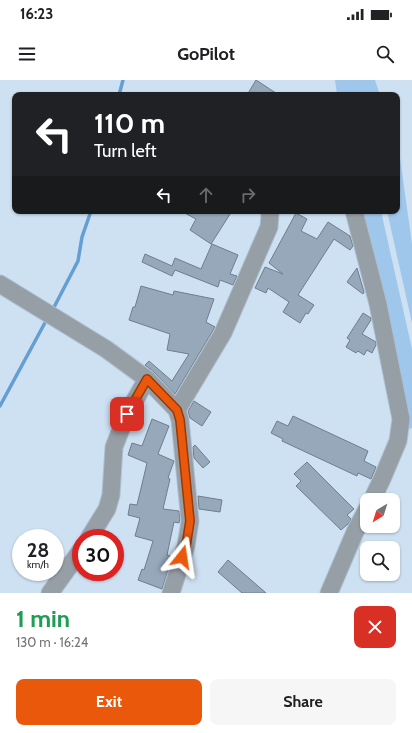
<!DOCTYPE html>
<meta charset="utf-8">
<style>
body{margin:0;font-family:Cabin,sans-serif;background:#f6f6f6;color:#202124;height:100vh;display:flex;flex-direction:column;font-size:15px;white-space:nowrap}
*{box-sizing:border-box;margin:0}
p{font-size:13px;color:#757577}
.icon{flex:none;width:22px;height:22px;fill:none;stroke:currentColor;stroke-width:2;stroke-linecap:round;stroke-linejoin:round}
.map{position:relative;height:513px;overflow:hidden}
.side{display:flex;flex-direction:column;background:#fff;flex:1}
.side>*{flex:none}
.banner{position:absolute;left:12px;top:12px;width:388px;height:122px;border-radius:8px;box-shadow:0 1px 3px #0004;background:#202124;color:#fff;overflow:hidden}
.needle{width:26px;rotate:218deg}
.fabs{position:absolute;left:360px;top:413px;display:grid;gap:8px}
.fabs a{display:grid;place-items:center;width:40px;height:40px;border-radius:8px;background:#fff;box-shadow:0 1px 3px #0004;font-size:20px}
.speed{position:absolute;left:12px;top:449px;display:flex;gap:8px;font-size:20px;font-weight:700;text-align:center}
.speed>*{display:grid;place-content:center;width:52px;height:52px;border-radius:50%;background:#fff;box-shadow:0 1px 3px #0004;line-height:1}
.speed small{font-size:10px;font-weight:400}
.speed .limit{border:6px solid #d22;background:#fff;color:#111}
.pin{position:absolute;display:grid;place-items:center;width:34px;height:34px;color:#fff;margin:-17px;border-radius:8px;box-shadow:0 2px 6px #0006}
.me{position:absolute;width:44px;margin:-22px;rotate:15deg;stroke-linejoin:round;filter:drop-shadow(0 0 3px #0008)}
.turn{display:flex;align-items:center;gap:14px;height:84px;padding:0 16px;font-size:18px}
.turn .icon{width:52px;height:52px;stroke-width:2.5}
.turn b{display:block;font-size:28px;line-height:34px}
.lanes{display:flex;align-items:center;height:38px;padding:0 16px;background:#0003;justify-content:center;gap:20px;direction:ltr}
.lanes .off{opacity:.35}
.round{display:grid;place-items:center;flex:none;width:42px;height:42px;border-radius:8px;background:#f6f6f6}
.summary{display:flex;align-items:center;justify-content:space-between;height:68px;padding:0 16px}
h1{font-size:24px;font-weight:700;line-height:30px;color:#1e9e55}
.cta{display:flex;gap:8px;margin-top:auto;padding:8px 16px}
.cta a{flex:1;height:46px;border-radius:8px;background:#ea580c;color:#fff;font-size:16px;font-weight:700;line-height:46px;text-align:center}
.cta a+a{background:#f6f6f6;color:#202124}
.status{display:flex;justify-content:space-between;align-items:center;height:28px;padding:0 20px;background:#fff;direction:ltr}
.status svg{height:11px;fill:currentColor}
header{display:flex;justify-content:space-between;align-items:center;height:52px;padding:0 16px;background:#fff;font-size:18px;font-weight:700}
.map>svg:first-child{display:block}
.green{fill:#9fc7ec}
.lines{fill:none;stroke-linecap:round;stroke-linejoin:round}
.stream{stroke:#659ed2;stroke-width:3.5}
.building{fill:#96a8b9;stroke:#6d7e8e}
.minor-casing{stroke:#aebfcf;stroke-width:19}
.minor{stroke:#979fa6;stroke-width:17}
.route-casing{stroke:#983908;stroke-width:10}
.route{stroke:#ea580c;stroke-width:7}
</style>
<div class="status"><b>16:23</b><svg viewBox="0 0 49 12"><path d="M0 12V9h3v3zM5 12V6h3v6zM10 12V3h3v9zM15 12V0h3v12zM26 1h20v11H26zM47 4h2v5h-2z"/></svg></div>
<header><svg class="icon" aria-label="menu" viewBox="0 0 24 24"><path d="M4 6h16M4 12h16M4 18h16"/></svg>GoPilot<svg class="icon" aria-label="search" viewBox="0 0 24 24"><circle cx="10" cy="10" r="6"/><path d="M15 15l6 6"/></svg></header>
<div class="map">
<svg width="412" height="513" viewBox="0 0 412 513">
<rect width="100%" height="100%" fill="#cee1f3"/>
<!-- green -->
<g class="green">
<polygon points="335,0 375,0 380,15 337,15"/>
<polygon points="397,56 412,164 412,243 387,131 397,131"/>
<polygon points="363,131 381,131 412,269 412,348 405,350 392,269"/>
</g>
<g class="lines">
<!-- stream -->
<g class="stream">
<polyline points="119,15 123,0"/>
<polyline points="52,231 78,181 82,157 91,131"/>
<polyline points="0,326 47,239"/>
</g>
</g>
<!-- building -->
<g class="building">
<polygon points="256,0 279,15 247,15"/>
<polygon points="181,131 232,131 211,164 190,150 196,139"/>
<polygon points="296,133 307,139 301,151 317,159 328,142 350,156 353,166 350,170 334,159 298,215 314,225 308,234 306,233 300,243 283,232 289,222 268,208 266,213 255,208 265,187 283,194 269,183"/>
<polygon points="212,164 238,175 230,194 237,196 233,205 220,200 218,207 175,190 172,196 142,182 145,174 172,186 175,178 201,189"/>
<polygon points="357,188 364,212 363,214 347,202"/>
<polygon points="141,206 173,215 174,211 214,219 206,242 215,247 175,314 154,292 145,285 149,281 172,301 189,274 167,270 170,254 129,240 133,227 135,227"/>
<polygon points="363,233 371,238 371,240 362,254 376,262 376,265 372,273 367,270 364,275 358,271 356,273 346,267 350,260 347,258"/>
<polygon points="194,321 211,332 202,346 190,338 188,331"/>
<polygon points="293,336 368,371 364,381 376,387 371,399 358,393 357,396 282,361 283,359 271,353 277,341 288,346"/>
<polygon points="152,339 169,346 158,374 174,381 168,398 170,399 163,429 179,431 180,438 179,443 174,442 167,475 172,477 162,509 138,500 142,489 144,490 153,461 135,456 140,438 128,435 130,424 137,425 147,383 128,375 132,363 142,366"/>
<polygon points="195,365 210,382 203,388 194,378 193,367"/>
<polygon points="307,382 354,429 347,435 351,439 349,443 341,450 296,406 301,401 294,394"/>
<polygon points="198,416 222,420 220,432 199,429"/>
<polygon points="228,480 266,513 242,513 218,492"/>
</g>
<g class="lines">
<defs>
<g id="minor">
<polyline points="354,131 378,224 401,339 398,361 382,399 372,420"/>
<polyline points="0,204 106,269 147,299 177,330 180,340 190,441 186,466 171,513"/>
<polyline points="177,330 223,253 269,147 270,134 269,131"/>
<polyline points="89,458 107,429 111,415 114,367 127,334 147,299"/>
<polyline points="50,513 81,470"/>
<polyline points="329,513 355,452 367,429"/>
</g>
</defs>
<!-- minor casing -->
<use href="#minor" class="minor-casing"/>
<!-- minor -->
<use href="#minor" class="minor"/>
</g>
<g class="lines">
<defs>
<polyline id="route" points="127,334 147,299 177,330 180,340 190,441 186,466 182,477"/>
</defs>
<!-- route casing -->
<use href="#route" class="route-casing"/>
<!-- route -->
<use href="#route" class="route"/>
</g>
</svg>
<div class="fabs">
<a><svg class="needle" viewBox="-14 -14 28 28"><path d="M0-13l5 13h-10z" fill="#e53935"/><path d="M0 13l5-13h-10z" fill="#757577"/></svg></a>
<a><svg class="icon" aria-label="search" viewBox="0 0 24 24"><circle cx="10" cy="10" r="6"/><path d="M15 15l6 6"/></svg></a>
</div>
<div class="speed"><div>28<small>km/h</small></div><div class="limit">30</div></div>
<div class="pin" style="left:127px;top:334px;background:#d93025"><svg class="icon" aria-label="arrive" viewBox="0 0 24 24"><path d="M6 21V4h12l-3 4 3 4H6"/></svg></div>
<svg class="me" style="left:182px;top:477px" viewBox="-20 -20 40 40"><path d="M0-17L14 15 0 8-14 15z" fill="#ea580c" stroke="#fff" stroke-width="4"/></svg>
<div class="banner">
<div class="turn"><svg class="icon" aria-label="left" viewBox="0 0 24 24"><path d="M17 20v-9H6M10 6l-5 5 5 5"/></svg><div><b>110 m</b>Turn left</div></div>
<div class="lanes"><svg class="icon" aria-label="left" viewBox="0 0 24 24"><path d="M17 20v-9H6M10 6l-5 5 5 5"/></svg><svg class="icon off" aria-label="ahead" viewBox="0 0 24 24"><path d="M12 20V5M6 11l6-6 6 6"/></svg><svg class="icon off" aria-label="right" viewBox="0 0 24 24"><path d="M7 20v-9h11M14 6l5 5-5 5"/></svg></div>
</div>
</div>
<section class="side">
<div class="summary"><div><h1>1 min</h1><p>130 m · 16:24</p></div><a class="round" style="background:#d93025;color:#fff"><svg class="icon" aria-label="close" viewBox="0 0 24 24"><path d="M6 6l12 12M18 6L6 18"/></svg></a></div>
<div class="cta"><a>Exit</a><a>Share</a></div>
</section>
